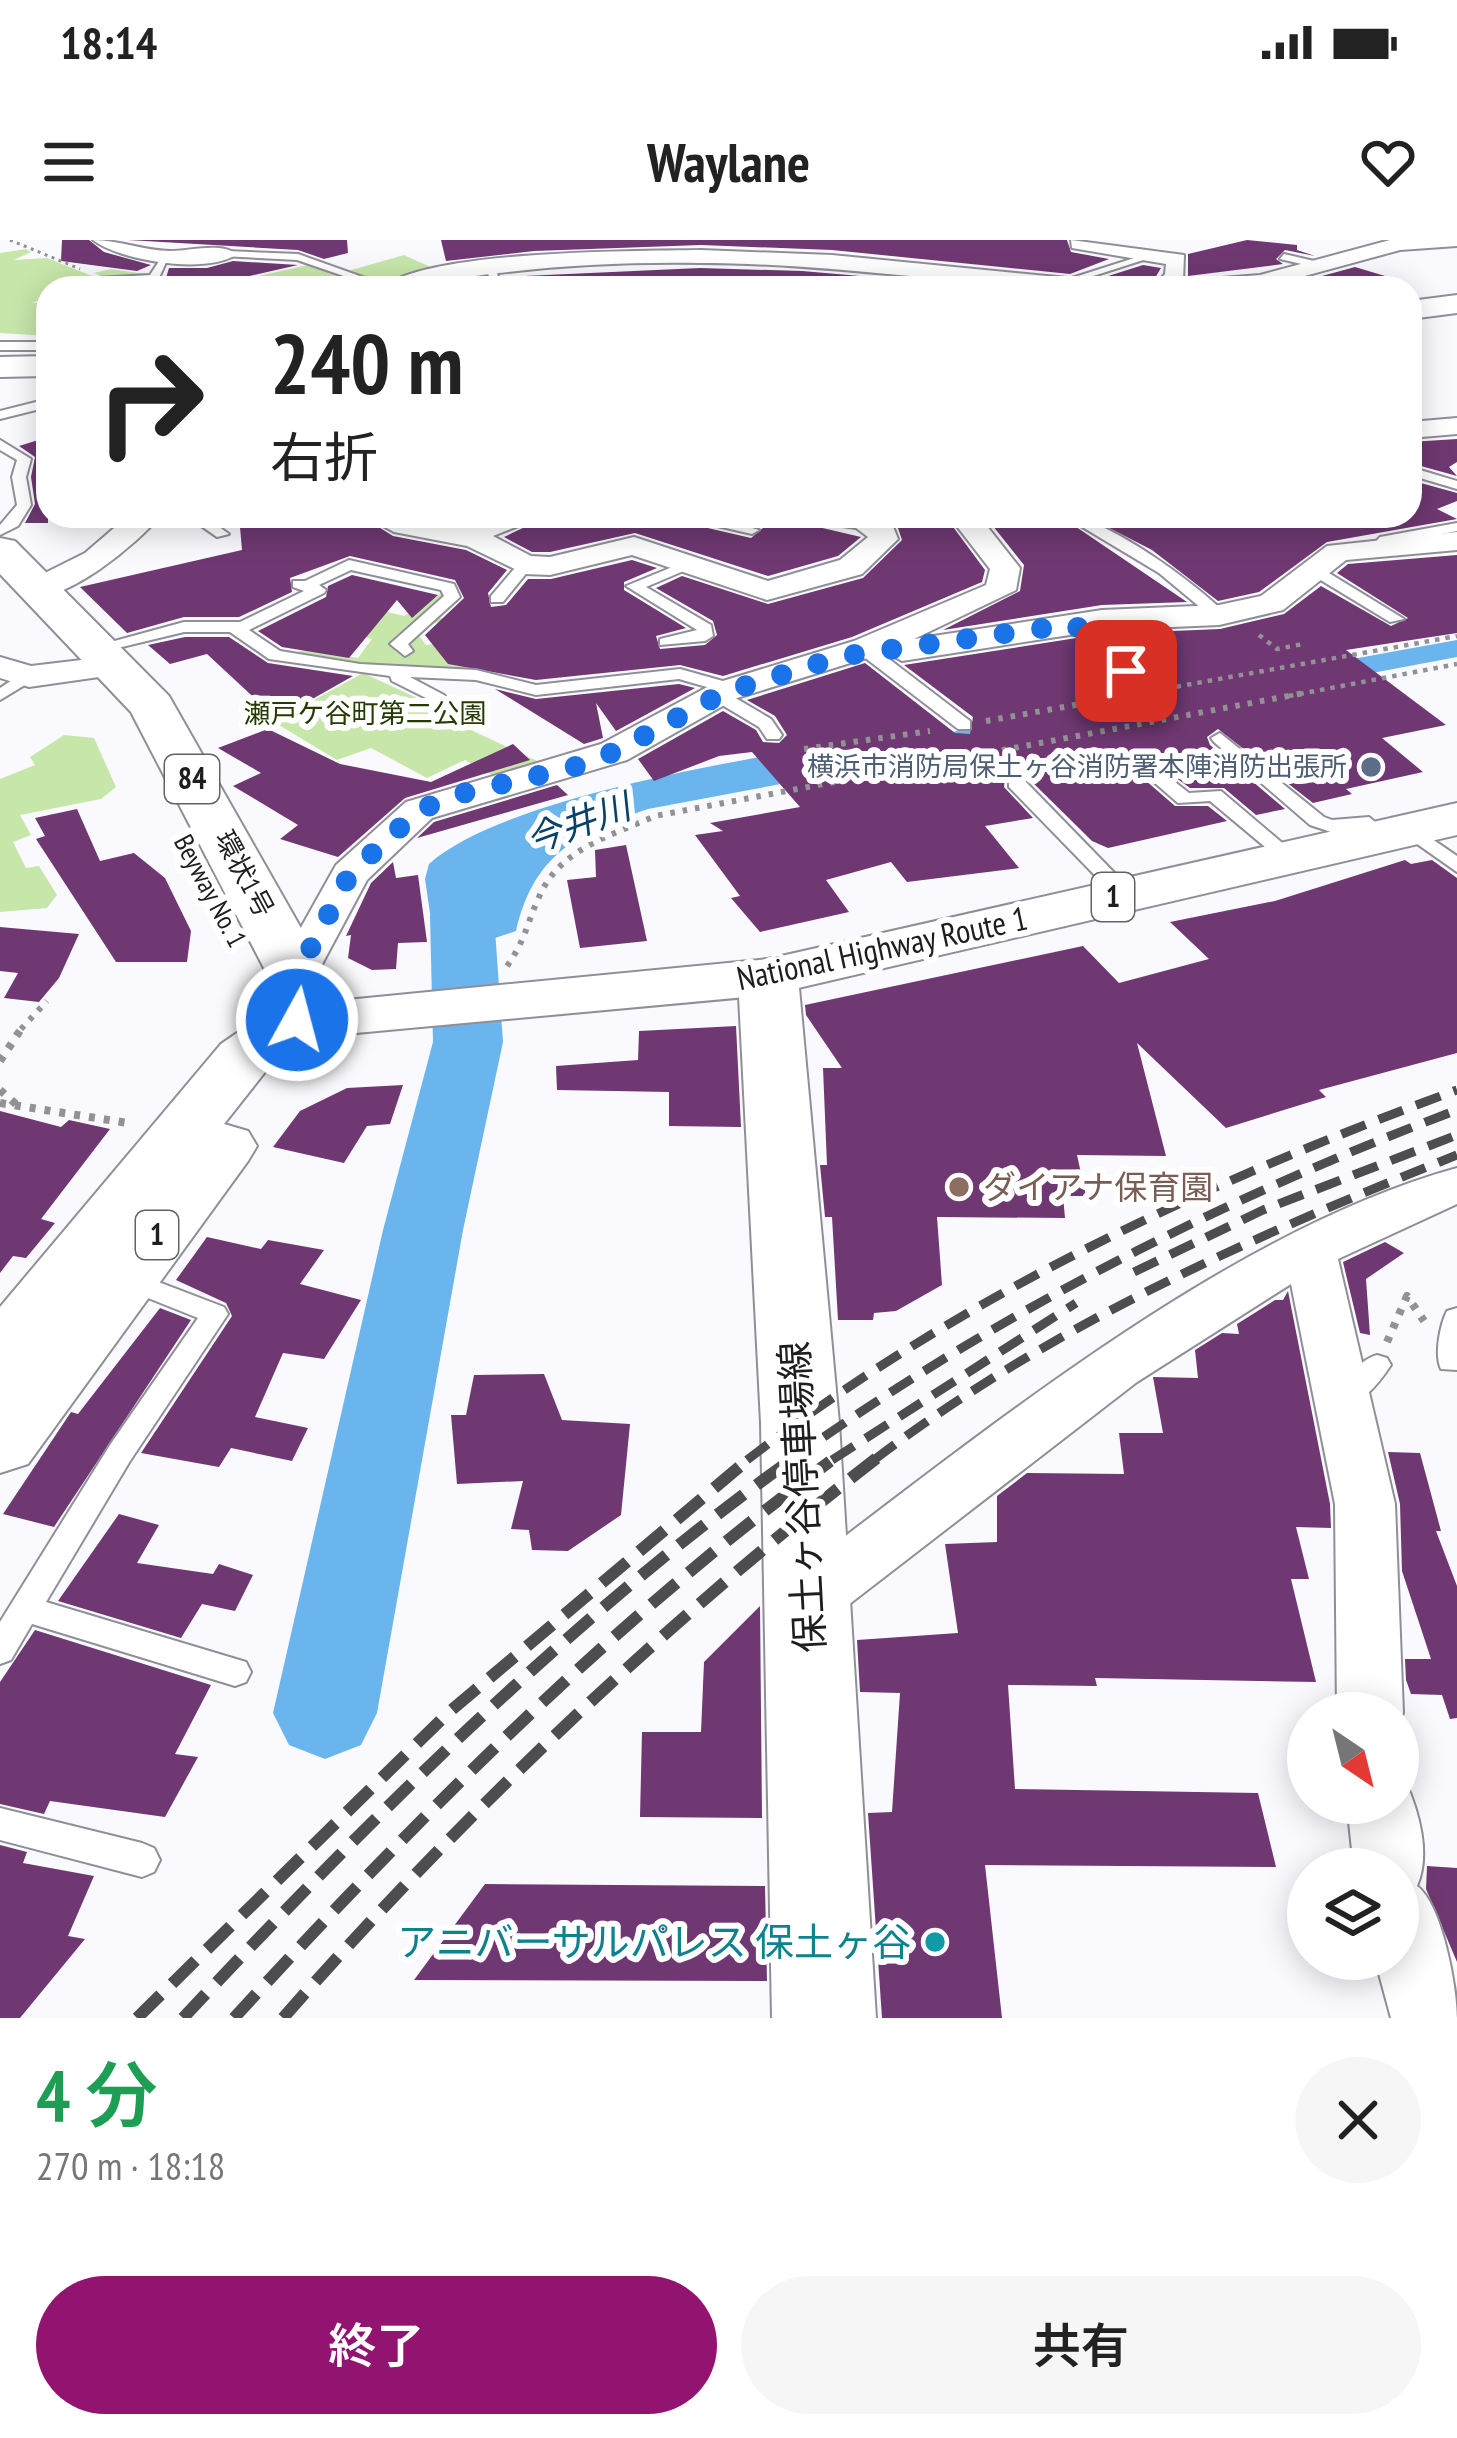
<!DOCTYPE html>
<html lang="ja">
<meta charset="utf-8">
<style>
body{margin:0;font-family:"PT Sans Narrow","Noto Sans JP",sans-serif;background:#f6f6f6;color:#222;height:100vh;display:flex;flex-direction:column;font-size:45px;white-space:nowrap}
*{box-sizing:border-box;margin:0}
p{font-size:39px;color:#767676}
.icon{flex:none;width:66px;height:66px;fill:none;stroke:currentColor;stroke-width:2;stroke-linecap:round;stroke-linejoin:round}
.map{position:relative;height:1778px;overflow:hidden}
.details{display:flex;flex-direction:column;background:#fff;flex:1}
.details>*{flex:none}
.guide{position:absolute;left:36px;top:36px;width:1386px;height:252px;border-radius:36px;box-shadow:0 6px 30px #0003;background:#fff;color:#222;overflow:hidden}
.needle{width:78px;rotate:145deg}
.controls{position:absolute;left:1287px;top:1452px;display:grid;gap:24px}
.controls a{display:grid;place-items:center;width:132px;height:132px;border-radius:50%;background:#fff;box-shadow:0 6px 30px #0003;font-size:60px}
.pin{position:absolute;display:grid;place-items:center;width:102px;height:102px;color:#fff;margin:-51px;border-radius:24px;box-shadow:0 6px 18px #0006}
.me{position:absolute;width:132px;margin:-66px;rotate:7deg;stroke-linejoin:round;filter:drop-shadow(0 0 9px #0008)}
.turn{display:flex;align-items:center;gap:42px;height:252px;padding:0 36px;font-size:54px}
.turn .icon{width:156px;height:156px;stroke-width:2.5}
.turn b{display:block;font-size:84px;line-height:102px}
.round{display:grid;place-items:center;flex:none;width:126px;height:126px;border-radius:63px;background:#f6f6f6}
.overview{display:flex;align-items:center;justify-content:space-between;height:204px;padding:0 36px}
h1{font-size:72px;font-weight:600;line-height:90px;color:#1e9e55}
.action{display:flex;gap:24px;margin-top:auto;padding:24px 36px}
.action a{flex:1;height:138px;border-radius:72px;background:#921470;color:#fff;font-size:48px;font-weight:600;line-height:138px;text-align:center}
.action a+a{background:#f6f6f6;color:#222}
.status{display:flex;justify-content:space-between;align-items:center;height:84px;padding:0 60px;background:#fff;direction:ltr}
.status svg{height:33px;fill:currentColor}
header{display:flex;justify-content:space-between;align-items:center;height:156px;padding:0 36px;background:#fff;font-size:54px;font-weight:600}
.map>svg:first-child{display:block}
.green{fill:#c7e7aa}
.water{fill:#6bb5ef}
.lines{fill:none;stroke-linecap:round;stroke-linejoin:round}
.river{fill:#6bb5ef;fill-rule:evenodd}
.building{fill:#6f3872}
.service-casing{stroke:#908f98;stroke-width:4}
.minor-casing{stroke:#908f98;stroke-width:4}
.secondary-casing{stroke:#908f98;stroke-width:4}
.primary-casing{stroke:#908f98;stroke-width:4}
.trunk-casing{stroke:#908f98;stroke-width:4}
.motorway-casing{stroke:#908f98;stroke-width:4}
.path-far3{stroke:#929295;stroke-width:3;stroke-dasharray:3 4.5;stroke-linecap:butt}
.path-far2{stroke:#929295;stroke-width:4.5;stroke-dasharray:4.5 6;stroke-linecap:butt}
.path-far1{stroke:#929295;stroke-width:6;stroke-dasharray:4.5 8;stroke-linecap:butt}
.path{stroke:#929295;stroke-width:8;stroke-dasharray:6 9;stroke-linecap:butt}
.service{fill:#fff;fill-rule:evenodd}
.minor{fill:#fff;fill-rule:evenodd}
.secondary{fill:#fff;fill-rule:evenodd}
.primary{fill:#fff;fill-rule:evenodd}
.trunk{fill:#fff;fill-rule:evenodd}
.motorway{fill:#fff;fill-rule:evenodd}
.rail-far1{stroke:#4d4d50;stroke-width:9;stroke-dasharray:26 14;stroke-linecap:butt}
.rail{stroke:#4d4d50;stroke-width:12;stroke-dasharray:33 16;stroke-linecap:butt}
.route{stroke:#1a73e8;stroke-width:21;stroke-dasharray:0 37.8}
.service-dot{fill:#5c6f8a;stroke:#fff;stroke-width:4.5}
.education-dot{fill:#8d6e63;stroke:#fff;stroke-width:4.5}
.culture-dot{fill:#0f9aa8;stroke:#fff;stroke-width:4.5}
.labels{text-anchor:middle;stroke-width:12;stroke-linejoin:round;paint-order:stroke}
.far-park-label{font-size:27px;fill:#243b01;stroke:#fff}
.far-service-label{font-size:27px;fill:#4e5e75;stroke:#fff;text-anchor:end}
.far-street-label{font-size:27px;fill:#1e1e21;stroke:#fff}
.shield{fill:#fff;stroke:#626264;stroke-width:3}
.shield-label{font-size:30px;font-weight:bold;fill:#1e1e21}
.street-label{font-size:33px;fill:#1e1e21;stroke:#fff}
.education-label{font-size:33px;fill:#785e54;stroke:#fff;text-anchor:start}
.water-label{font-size:36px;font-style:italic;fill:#074268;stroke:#fff}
.near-street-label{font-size:39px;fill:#1e1e21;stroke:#fff}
.near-culture-label{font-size:39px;fill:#0d838f;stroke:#fff;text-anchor:end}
</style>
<div class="status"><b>18:14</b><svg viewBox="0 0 49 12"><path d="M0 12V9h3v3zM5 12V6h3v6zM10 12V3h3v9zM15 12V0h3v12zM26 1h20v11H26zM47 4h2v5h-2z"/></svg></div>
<header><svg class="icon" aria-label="menu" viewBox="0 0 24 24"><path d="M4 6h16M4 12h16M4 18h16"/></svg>Waylane<svg class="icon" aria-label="heart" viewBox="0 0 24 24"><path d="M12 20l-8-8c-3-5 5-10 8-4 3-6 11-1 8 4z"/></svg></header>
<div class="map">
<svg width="1457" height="1778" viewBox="0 0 1457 1778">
<rect width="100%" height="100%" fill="#fafafe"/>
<!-- green -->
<g class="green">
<polygon points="26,9 31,12 14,20 47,18 117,46 125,46 94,33 111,29 152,35 143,45 213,40 238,46 242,40 316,23 381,48 255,48 256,43 251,48 48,48 48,57 32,63 48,62 48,96 0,93 0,13"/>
<polygon points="404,15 437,30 390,46 348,31"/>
<path d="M444,352l5,7 -28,17 29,3 -36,10 12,16 60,-8 46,22c-80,20 -158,9 -238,-6l14,-4 50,9 14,-19 -11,-3 10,-28 33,8z"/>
<polygon points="363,433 426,462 422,467 552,528 503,541 465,520 427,538 371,508 337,520 274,482"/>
<polygon points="64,495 94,498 116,547 101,559 20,575 31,595 13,602 26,628 39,626 57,655 47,668 0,672 0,539 35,525 30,517"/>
</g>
<!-- water -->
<path class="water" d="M1457,400v17l-809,152c-71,24 -114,45 -132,122l-30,10 3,22 -51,5 -13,-89 4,-15c68,-61 278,-98 371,-114l9,8z"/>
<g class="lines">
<!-- river -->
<polygon class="river" points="489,614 511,620 520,633 494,676 503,802 463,990 377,1473 361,1505 325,1519 289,1505 273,1473 383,990 433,802 430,676 467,620"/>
</g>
<!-- building -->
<g class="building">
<polygon points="62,0 89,0 104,12 151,25 137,31 61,21"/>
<polygon points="128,0 347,0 348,13 324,19 298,10"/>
<polygon points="441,0 1067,0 1071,12 1109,19 1070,34 832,10 701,5 534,11 446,21"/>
<polygon points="1247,0 1297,5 1297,10 1315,16 1285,10 1276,19 1283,24 1188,36 1188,14"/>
<polygon points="233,21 298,25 236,39 166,38 169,28 207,28"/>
<polygon points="1143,25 1161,28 1149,48 1113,48 1102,38"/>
<polygon points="1355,27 1395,39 1393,48 1278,48"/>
<polygon points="700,28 802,31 976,46 845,41 844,48 535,48 503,37"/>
<polygon points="48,197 48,283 25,283 35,264 31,237 35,217 19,206"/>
<polygon points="1457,199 1457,222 1449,227 1457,236 1410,223 1410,202"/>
<polygon points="1410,240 1457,253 1457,261 1437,269 1457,279 1327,302 1259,352 1218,361 1152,310 1086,276 1410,276"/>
<polygon points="239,276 361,276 393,296 466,310 507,330 488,353 491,367 506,365 528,339 551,339 632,320 657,328 624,342 624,350 686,388 656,396 660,409 705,405 717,395 713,381 656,348 682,336 768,364 863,338 902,300 896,282 887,276 945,276 985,330 982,342 852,397 723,436 680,425 536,440 448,424 425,395 464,358 455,340 350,316 290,338 292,352 239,377 184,377 127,393 80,347 242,310"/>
<polygon points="548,276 645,276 656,284 699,286 751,298 763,288 726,276 806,276 814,286 861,297 838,316 768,336 635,293 550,312 532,312 504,297"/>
<polygon points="985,276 1060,276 1187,362 1102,365 943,390 1020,351 1024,325"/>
<polygon points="1457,315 1457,393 1346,410 1446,485 1382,498 1423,532 1346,549 1352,554 1313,563 1218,489 1207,497 1210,505 1285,569 1256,575 1224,548 1190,548 1146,516 1136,519 1137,533 1175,566 1208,566 1227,581 1108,608 1092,601 1026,536 1015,533 1005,536 1004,547 1033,578 985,586 1019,628 907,642 891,622 826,640 849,672 760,692 731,658 740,656 695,595 723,591 710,583 800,567 752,512 719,516 654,541 638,519 723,471 756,490 763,502 779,503 787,495 775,476 747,460 865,423 955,493 970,494 973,477 904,425 1102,394 1220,389 1284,374 1321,346 1391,386 1408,378 1337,333 1348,324"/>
<polygon points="352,335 438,355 412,378 397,360 349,418 282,407 258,391 326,357 328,346"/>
<polygon points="185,397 229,397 268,423 353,436 277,479 207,414 170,424 148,405"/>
<polygon points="679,444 695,448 616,491 596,463 603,498 584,504 495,449 536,459"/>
<polygon points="268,489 340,524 431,542 513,504 530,520 405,558 338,617 280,599 298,585 233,546 261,533 218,508"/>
<polygon points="557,545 568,555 417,598 434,582"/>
<polygon points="77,569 100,621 134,613 165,638 191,691 187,722 116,722 36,599 45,596 35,578"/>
<polygon points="626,605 647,701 580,708 567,640 596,637 595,610"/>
<polygon points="1405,620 1411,624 1432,620 1457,638 1457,813 1319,850 1326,857 1226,888 1137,803 1166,916 1077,915 1086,956 1063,956 1065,978 937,977 942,1045 896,1071 874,1073 873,1080 838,1080 832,977 825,977 820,925 827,925 823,828 842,828 806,775 805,765 1083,706 1119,743 1209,719 1170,682 1275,661"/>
<polygon points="393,622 396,638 418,635 427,702 398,703 396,729 372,730 348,718 351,695 346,696 371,643"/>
<polygon points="0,687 79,694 59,738 39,762 4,758 18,733 0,731"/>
<polygon points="736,786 741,887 669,886 669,852 557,850 556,826 638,820 639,791"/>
<polygon points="403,845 390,884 367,886 344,923 273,907 300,871 347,848"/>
<polygon points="0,871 61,887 69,880 110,889 41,979 55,983 26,1018 13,1016 0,1033"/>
<polygon points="207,997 261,1009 268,1000 324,1010 300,1044 361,1060 324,1119 283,1113 255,1177 308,1188 292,1221 231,1208 219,1227 141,1213 232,1076 226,1063 176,1040"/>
<polygon points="1385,1002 1404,1013 1366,1039 1370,1095 1360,1093 1343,1022"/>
<polygon points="1288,1051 1330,1264 1331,1288 1296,1287 1309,1339 1291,1339 1316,1442 1095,1438 1097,1446 1008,1445 1015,1549 1258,1553 1276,1627 985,1625 1002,1778 882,1778 868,1573 892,1572 900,1453 860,1452 857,1400 958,1393 945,1304 997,1302 997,1256 1027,1233 1124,1234 1119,1193 1163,1193 1153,1137 1198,1138 1195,1110 1222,1093 1239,1094 1237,1084 1275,1060 1283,1060"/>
<polygon points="160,1068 191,1080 54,1287 3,1274 71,1172 78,1174"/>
<polygon points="544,1134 562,1180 630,1184 621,1275 568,1311 532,1310 529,1290 511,1289 523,1241 457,1244 451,1175 466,1175 474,1135"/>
<polygon points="1388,1212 1420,1213 1441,1291 1436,1291 1457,1346 1457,1478 1450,1479 1442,1455 1411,1454 1406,1440 1405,1419 1431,1419 1402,1331 1400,1264"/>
<polygon points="119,1274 159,1285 137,1323 213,1334 219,1324 253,1335 235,1371 202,1364 181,1398 58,1361"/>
<polygon points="760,1366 762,1578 640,1577 642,1492 701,1492 704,1422"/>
<polygon points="35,1390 211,1445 175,1514 198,1517 165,1577 50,1561 44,1574 0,1564 0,1442"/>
<polygon points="0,1605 27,1612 23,1623 94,1636 68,1696 85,1699 20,1778 0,1778"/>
<polygon points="1427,1626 1457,1628 1457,1722 1426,1649"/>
<polygon points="485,1644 765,1646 767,1741 414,1740"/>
</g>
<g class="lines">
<defs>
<g id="service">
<polygon points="226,11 298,14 382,44 373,46 297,20 222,16"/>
<polygon points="1153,12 1162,14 1062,46 1053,44"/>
<polygon points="1284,14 1327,24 1328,26 1323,29 1280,19"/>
<polygon points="163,15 168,18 158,40 102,41 97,38 150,35"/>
<polygon points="487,24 495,24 499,41 531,48 490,45"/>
<rect x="0" y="102" width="48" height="8"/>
<polygon points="48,159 48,167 0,179 0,171"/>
<polygon points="0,200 31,219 26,237 31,265 18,286 0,295 0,285 17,265 12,237 17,220 0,210"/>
<polygon points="1410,227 1457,241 1457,249 1410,235"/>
<polygon points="187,276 204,276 229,294 217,297"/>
<polygon points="649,276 710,276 759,290 752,294 700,282 656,280"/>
<path d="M1064,276c41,0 133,68 163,99l-14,3 -54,-45z"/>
<polygon points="1457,283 1457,291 1390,304 1379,312 1371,307 1380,297"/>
<polygon points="349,320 454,344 460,357 408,404 413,411 405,416 390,404 444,356 441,350 351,330 319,345 326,350 324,353 249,390 280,411 360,424 476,430 536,445 680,429 737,445 737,453 727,453 771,479 782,495 779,499 767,499 759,487 712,459 709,455 717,450 679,439 536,455 476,440 410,437 444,455 447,459 438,464 392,441 390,436 269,419 230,392 184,392 97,413 89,408 184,382 240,382 304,351 293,347 293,341 305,341"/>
<polygon points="687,321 700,324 646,347 711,385 713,396 705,401 660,405 660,399 697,390 626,346"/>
<polygon points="520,322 533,325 503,362 491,362 491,356"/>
<polygon points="1309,327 1319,327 1404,379 1390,382 1309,333"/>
<polygon points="864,409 876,409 970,481 970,489 958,489 864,417"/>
<polygon points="23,433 38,437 0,460 0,448"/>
<polygon points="1220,493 1324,577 1332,580 1369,577 1392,596 1382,602 1358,587 1331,592 1310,585 1214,502 1211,498"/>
<polygon points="1147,520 1189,553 1221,551 1300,618 1297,622 1283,622 1210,561 1178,563 1140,530 1140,522"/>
<polygon points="1016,537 1023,539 1132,651 1132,659 1118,659 1009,547 1009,539"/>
<polygon points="1410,584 1457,616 1457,632 1403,594 1400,590"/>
<polygon points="127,1030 224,1067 228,1074 130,1221 46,1362 246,1422 251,1432 246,1442 235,1446 32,1384 11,1420 0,1424 0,1382 110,1205 198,1078 118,1046 114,1039 118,1032"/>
<path d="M1457,1068v62l-16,-1c-7,-14 -1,-44 6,-58z"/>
<path d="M1377,1115l10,3 4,7c-12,18 -33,46 -56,39l-4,-7c9,-16 29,-37 46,-42z"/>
<polygon points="0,1568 142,1603 154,1608 160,1620 154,1632 142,1637 0,1600"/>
</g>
<g id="minor">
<path d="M93,0c27,0 51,11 77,11 21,0 50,-9 67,3 -29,21 -117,7 -144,-14z"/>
<polygon points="1071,0 1184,15 1183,41 1260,35 1390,0 1457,0 1457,6 1400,10 1261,48 1153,48 1165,34 1166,24 1072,8"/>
<path d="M701,10l131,5 266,26 11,7c-137,0 -272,-25 -409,-25 -67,-1 -135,2 -201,10 -40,4 -77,15 -117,15 44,-38 255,-37 319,-38z"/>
<polygon points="1457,178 1457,194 1410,198 1410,182"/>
<path d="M128,276h32c-23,28 -96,89 -133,80l-5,-7 5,-7 58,-29z"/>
<polygon points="365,276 438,283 544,276 493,296 531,316 550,317 634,297 768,341 840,320 868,297 856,288 815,282 810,276 878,276 892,284 898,299 862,334 767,360 632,315 550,335 525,334 467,306 394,292"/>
<polygon points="949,276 979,276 1020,328 1016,350 914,399 1102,370 1219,365 1261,356 1327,306 1457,292 1457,310 1346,320 1283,370 1219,385 1102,390 902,421 886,412 737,458 627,520 432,578 367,640 312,743 282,743 275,734 336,625 406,562 601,504 713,444 854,401 986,345 990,329"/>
<polygon points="115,416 132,426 127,433 29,447 0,438 0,417 31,426"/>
<path d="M1457,928v36l-119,55 57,245 8,209 -5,11v-11h-61l-2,-209 -44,-220 -154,98 -307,237 -22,7 -22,-7 -9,-19 9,-19c192,-144 439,-349 671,-413z"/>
<path d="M1398,1538l7,3c14,30 26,74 12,105 25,18 40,101 40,132h-66l-16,-59h23v-90h-44l-7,-66h51z"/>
</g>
<polygon id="secondary" points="768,719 789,724 798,737 839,1183 876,1778 772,1778 761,1183 738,737 747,724"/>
<polygon id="primary" points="0,298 15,301 169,456 327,734 328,780 319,793 297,798 275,793 266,780 267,734 131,472 0,334"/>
<polygon id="trunk" points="1457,563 1457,595 768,755 313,797 265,832 224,884 248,891 257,906 248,921 28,1224 0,1233 0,1067 221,804 275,767 768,719"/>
<g id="motorway">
<polygon points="1457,55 1457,73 1410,79 1410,61"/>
<polygon points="48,116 48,136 0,137 0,117"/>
</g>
</defs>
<!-- service casing -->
<use href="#service" class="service-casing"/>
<!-- minor casing -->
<use href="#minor" class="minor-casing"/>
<!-- secondary casing -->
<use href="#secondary" class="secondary-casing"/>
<!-- primary casing -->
<use href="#primary" class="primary-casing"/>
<!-- trunk casing -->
<use href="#trunk" class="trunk-casing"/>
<!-- motorway casing -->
<use href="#motorway" class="motorway-casing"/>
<!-- path-far3 -->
<polyline class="path-far3" points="10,0 80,29"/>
<!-- path-far2 -->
<g class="path-far2">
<polyline points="1259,395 1277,409 1303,404"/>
<polyline points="1101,410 1150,450"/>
<polyline points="1125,456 1457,396"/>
<polyline points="1289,456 1457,424"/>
</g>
<!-- path-far1 -->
<g class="path-far1">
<polyline points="986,481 1142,453"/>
<polyline points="804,509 930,491"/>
<path d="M507,726c20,-29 19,-41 32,-69 21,-49 72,-61 116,-81l649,-123"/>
<polyline points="21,789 47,761"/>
</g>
<!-- path -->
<g class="path">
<polyline points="0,821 23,786"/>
<polyline points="0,850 17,865"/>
<polyline points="0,863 128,883"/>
<polyline points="1387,1102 1407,1056 1424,1081"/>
</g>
<!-- service -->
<use href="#service" class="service"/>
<!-- minor -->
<use href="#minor" class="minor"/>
<!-- secondary -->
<use href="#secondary" class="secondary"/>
<!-- primary -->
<use href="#primary" class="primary"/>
<!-- trunk -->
<use href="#trunk" class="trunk"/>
<!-- motorway -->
<use href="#motorway" class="motorway"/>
<!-- rail-far1 -->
<g class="rail-far1">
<polyline points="1134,1032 1263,970 1457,895"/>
<path d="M747,1220c213,-164 459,-278 710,-370"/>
<path d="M791,1220c206,-147 430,-261 666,-350"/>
<polyline points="832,1220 1076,1063"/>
<path d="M874,1220c177,-135 377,-223 583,-305"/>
</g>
<!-- rail -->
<g class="rail">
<polyline points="137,1778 448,1473 751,1217"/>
<path d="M183,1778c191,-203 385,-399 612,-561"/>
<path d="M234,1778c186,-203 379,-398 602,-561"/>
<path d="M283,1778c180,-204 380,-394 595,-561"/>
</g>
</g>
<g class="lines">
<!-- route -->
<polyline class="route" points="297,780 297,734 350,634 419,570 460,554 574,527 614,512 725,452 843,416 1074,384 1126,431"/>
</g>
<!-- markers -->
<circle class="service-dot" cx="1371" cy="527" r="12"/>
<circle class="education-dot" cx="959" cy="947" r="12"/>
<circle class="culture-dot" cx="935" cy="1702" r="12"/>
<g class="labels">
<!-- far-park labels -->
<g class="far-park-label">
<text x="365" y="483">瀬戸ケ谷町第二公園</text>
</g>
<!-- far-service labels -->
<g class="far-service-label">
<text x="1347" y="536">横浜市消防局保土ヶ谷消防署本陣消防出張所</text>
</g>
<!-- far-street labels -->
<g class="far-street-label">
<text transform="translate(244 634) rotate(62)" y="9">環状1号</text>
<text transform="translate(210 651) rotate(62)" y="9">Beyway No. 1</text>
</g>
<!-- shield labels -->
<g class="shield">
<rect x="165" y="515" width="54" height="48" rx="9"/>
<rect x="1092" y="633" width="42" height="48" rx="9"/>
<rect x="136" y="971" width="42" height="48" rx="9"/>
</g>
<g class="shield-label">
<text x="192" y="549">84</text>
<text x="1113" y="667">1</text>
<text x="157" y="1005">1</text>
</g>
<!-- street labels -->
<g class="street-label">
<text transform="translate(882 708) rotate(-12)" y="12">National Highway Route 1</text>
</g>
<!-- education labels -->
<g class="education-label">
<text x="983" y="959">ダイアナ保育園</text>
</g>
<!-- water labels -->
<g class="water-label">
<text transform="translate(578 583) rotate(-20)" y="13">今井川</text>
</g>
<!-- near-street labels -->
<g class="near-street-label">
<text transform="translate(802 1257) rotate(-93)" y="14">保土ヶ谷停車場線</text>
</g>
<!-- near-culture labels -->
<g class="near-culture-label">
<text x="911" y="1716">アニバーサルパレス 保土ヶ谷</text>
</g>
</g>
</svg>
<div class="controls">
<a><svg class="needle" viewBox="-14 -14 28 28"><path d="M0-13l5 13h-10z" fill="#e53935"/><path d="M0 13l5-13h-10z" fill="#767676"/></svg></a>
<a><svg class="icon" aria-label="layers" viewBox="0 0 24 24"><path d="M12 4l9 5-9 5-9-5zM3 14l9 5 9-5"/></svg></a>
</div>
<div class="pin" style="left:1126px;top:431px;background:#d93025"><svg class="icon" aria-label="arrive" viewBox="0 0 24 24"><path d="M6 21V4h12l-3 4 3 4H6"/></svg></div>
<svg class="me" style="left:297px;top:780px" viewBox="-20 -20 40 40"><circle r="17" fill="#1a73e8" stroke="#fff" stroke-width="3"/><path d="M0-11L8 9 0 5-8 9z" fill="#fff"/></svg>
<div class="guide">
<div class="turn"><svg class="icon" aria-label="right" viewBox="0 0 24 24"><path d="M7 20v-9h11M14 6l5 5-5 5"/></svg><div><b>240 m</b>右折</div></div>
</div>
</div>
<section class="details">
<div class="overview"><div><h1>4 分</h1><p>270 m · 18:18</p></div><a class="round"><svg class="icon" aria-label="close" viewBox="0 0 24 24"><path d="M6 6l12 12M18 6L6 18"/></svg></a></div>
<div class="action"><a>終了</a><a>共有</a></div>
</section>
